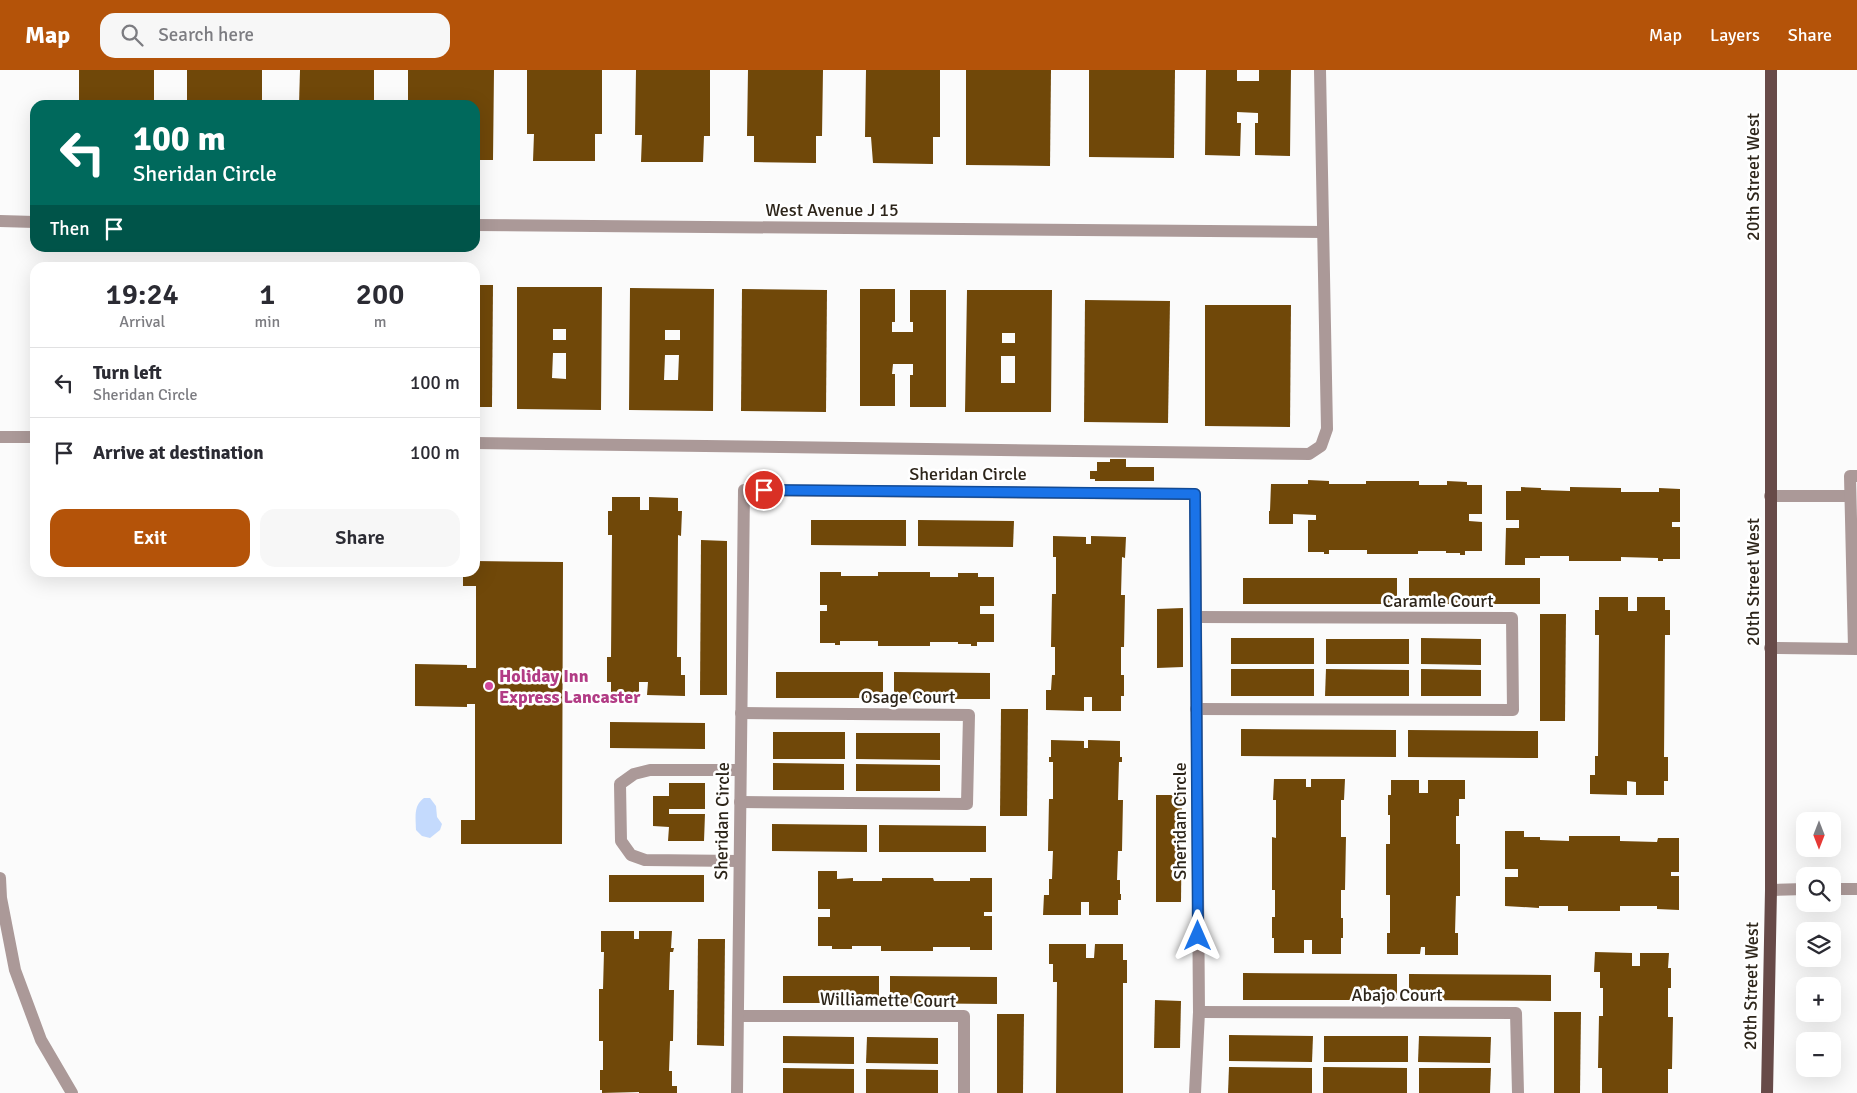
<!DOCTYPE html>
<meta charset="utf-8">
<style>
body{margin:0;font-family:Signika,sans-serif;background:#f7f7f7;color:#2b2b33;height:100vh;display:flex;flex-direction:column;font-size:19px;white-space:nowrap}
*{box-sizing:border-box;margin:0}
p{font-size:16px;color:#7c7c81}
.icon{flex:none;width:28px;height:28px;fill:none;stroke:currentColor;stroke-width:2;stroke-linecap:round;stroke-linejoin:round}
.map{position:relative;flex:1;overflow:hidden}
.side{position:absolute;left:30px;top:192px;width:450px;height:315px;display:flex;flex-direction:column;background:#fff;border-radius:15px;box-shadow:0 5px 20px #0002}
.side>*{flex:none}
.banner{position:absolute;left:30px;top:30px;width:450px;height:152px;border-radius:15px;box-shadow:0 5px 20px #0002;background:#00695c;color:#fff;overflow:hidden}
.needle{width:32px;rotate:180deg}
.controls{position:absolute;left:1796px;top:742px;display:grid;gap:10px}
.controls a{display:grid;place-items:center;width:45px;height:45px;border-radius:10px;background:#fff;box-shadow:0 5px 20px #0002;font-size:25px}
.pin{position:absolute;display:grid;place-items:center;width:42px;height:42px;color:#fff;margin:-21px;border:2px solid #fff;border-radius:50%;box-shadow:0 1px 5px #0007}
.me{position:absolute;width:55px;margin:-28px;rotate:0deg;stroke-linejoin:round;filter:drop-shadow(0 0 4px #0008)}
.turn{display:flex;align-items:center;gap:18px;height:105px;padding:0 20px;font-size:22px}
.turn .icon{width:65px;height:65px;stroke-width:2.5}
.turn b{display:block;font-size:35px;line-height:42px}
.then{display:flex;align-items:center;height:48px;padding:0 20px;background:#0003;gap:10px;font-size:19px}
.eta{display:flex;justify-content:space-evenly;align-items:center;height:85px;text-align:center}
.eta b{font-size:30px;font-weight:600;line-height:35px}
.cta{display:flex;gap:10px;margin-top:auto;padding:10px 20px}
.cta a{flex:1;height:58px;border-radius:15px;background:#b45309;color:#fff;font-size:20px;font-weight:600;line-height:58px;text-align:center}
.cta a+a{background:#f7f7f7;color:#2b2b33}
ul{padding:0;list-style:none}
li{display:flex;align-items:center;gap:15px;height:70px;padding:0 20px;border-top:1px solid #e1e1e2}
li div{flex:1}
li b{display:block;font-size:19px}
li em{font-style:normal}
header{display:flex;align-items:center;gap:30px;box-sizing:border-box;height:70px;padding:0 25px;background:#b45309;color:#fff}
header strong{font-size:24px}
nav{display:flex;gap:28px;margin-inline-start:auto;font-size:18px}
.search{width:350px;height:45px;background:#f7f7f7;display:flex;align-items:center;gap:12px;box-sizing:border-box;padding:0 18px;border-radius:15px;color:#7c7c81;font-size:19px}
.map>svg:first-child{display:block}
.water{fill:#c4dafd}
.building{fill:#704809;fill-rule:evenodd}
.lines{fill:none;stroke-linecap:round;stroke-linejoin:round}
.minor{stroke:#ab9998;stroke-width:12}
.major{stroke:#674a48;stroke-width:12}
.route-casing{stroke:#114b97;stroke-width:12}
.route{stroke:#1a73e8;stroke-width:9}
.hotel-dot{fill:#d1479c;stroke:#fff;stroke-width:2}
.labels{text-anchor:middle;stroke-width:5;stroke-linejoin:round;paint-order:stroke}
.street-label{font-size:18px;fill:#2d251a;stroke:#fff}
.hotel-label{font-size:18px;font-weight:bold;fill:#b23c85;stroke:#fff;text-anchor:start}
</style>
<header>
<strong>Map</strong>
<div class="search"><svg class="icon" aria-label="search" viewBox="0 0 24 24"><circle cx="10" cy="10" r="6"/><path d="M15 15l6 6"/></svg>Search here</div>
<nav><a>Map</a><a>Layers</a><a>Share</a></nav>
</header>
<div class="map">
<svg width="1857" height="1023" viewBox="0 0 1857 1023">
<rect width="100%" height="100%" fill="#fbfbfb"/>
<!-- water -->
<path class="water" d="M424,728h6l6,8 1,11 5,7 -2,6 -10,8 -8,-2 -6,-6c0,-13 -3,-24 8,-32z"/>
<!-- building -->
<g class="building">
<rect x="79" y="0" width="75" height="35"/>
<rect x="187" y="0" width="75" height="35"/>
<polygon points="300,0 374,0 374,35 299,35"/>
<polygon points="408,0 494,0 493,90 475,90 475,35 408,35"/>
<polygon points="527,0 602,0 602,64 595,64 595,91 533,91 534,64 527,64"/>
<polygon points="636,0 710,0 710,66 704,66 703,92 641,92 642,65 635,65"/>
<polygon points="748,0 823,0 822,66 816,66 816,93 754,92 754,66 747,66"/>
<polygon points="866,0 940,0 940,67 933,67 933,94 873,93 871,67 865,67"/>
<polygon points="966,0 1051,0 1050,96 966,95"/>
<polygon points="1089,0 1175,0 1174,88 1089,87"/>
<polygon points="1206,0 1237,0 1237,11 1259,11 1259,0 1291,0 1290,86 1255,85 1255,53 1258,53 1258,43 1237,42 1237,53 1241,53 1240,86 1205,85"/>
<polygon points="475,215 493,215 492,337 475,337"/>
<path d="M517,217h85l-1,123 -84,-1zM553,259h13v11h-13zM553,283h13v26l-14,-1z"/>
<path d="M630,218l84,1 -1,122 -84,-1zM665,260h15v10h-15zM665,285h14l-1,25h-14z"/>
<polygon points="742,219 827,220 826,342 741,341"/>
<polygon points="860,219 895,219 895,252 892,252 892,262 913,262 913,252 910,252 910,220 946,220 946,337 910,337 910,305 913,305 913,294 893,294 892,304 895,304 895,336 860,336"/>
<path d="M967,220h85l-1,122h-86zM1002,263h13v10h-13zM1001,286h14v27h-14z"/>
<polygon points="1085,230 1170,231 1168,353 1084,352"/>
<polygon points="1205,235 1291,235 1290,357 1205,356"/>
<polygon points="1110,389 1126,389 1126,397 1154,397 1154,411 1095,411 1095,409 1090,409 1090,401 1097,401 1097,392 1110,392"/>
<polygon points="1308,410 1329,411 1329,414 1366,414 1366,411 1419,411 1419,415 1447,415 1447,411 1467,412 1467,415 1482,415 1482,444 1469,444 1469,451 1482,452 1482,481 1465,481 1465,485 1460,485 1460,483 1446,483 1446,481 1418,481 1418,484 1367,484 1367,480 1329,480 1329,484 1324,484 1324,482 1308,482 1308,450 1316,450 1316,445 1293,444 1293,454 1269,454 1269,441 1270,441 1271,414 1308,414"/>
<polygon points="1521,417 1541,418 1541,420 1570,421 1570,417 1621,418 1621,422 1659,422 1659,418 1680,419 1680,452 1672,452 1672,457 1680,457 1680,489 1663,489 1663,491 1658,491 1658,488 1621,487 1621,491 1569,491 1569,486 1540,486 1540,488 1525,488 1525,495 1505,495 1506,458 1519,458 1519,450 1506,450 1506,421 1521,421"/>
<polygon points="612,427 640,427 640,440 649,440 649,427 678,428 678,441 682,441 681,466 678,465 677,587 681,587 681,605 685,605 685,626 647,625 648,612 639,612 639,625 611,625 611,612 607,612 607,587 611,587 612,465 608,465 608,441 612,441"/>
<polygon points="811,450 906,450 906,476 811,475"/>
<polygon points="918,450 1014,451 1013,477 918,476"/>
<polygon points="1053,466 1086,467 1086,474 1091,474 1091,466 1126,467 1125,488 1122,487 1121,525 1125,525 1124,577 1121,577 1121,605 1124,605 1124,626 1121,626 1121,641 1092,641 1092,627 1084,627 1084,641 1046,640 1046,620 1051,620 1052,605 1055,605 1055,577 1051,577 1052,524 1056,524 1056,487 1053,487"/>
<polygon points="701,470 727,471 727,625 700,625"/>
<polygon points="475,491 563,492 562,774 461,774 461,750 475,750 475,634 467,634 467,637 415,636 415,594 467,595 467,598 476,598 476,516 463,516 463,502 475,502"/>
<polygon points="820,502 841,502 841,506 878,506 878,502 930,502 930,507 958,507 958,503 978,503 978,507 994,507 994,536 980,536 980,544 994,544 994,572 977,572 977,576 971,576 971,574 958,574 958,572 930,572 930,576 878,576 878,571 840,571 840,575 835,575 835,573 820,573 820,541 827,541 827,535 820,535"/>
<rect x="1243" y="508" width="154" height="26"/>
<rect x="1409" y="508" width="131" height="26"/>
<polygon points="1599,527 1628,527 1628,541 1637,541 1637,527 1665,527 1665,540 1670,540 1670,565 1665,565 1664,687 1668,687 1668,711 1664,711 1664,725 1636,725 1636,712 1627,711 1627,725 1590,724 1590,705 1595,705 1595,686 1598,686 1599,565 1595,565 1595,540 1599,540"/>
<polygon points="1183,538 1183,597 1157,598 1157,539"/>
<polygon points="1540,544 1566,544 1565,651 1540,651"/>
<rect x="1231" y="568" width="83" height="26"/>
<polygon points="1421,568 1481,569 1481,595 1421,594"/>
<rect x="1326" y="569" width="83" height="25"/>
<rect x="1231" y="599" width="83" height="27"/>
<polygon points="1326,599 1409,600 1409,626 1325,626"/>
<polygon points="1421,599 1481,600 1481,626 1421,626"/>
<rect x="776" y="602" width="107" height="26"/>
<polygon points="894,602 990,603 990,629 894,629"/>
<polygon points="1001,639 1028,639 1027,746 1000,746"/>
<polygon points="610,652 705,653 705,679 610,678"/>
<polygon points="1241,659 1396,660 1396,687 1241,686"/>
<polygon points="1408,660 1538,661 1538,688 1408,687"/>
<rect x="773" y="662" width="72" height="27"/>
<polygon points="856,663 940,663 940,690 856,689"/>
<polygon points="1051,670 1084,671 1084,678 1088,678 1088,670 1120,671 1120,687 1122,687 1122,692 1119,692 1118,730 1123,730 1122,781 1118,781 1117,810 1120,810 1120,824 1121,824 1121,830 1118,830 1118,845 1089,845 1089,832 1081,832 1081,845 1043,845 1044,825 1049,825 1049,809 1052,809 1053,781 1048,781 1049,729 1053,729 1053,692 1049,692 1049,687 1051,687"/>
<polygon points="773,693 844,694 844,720 773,720"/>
<polygon points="856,694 940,695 940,721 856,721"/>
<polygon points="1274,709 1306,709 1306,717 1311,717 1311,709 1345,709 1344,730 1341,730 1341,767 1346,767 1345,820 1341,820 1341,848 1343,848 1343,868 1341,868 1341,884 1312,884 1312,870 1304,870 1304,883 1274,883 1274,868 1272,868 1272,847 1275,847 1275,820 1272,820 1272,767 1276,768 1276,730 1273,730"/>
<polygon points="1391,710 1419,710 1419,723 1428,723 1428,710 1465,710 1465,729 1459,729 1459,746 1456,746 1456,774 1460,774 1460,826 1456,826 1455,863 1458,863 1458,885 1425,885 1425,877 1421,877 1420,884 1387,884 1387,863 1390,863 1390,825 1386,825 1386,774 1390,774 1390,745 1388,745 1388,725 1391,725"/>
<polygon points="669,713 705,713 705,739 669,739 669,744 705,744 704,771 668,771 669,757 653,756 653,726 669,726"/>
<polygon points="1156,725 1182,725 1181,832 1156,832"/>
<polygon points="772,754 867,755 867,782 772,781"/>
<polygon points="879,755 986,756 986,782 879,782"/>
<polygon points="1505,761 1524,761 1524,767 1540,767 1540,770 1569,771 1569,766 1620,766 1620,771 1657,772 1658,768 1679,768 1679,802 1671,802 1671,806 1679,806 1679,840 1657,839 1657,836 1620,836 1620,841 1568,841 1568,836 1539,836 1539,838 1505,836 1505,807 1518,807 1518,799 1505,799"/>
<polygon points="818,801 837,801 837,809 853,808 853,811 882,811 882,808 933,808 934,811 970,811 970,808 992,808 992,842 984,842 984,846 992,846 992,880 970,880 970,877 933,877 933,881 881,881 881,876 852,876 852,879 832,879 832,876 818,876 818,847 830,847 830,839 818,839"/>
<rect x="609" y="805" width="95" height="27"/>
<polygon points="601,861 634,861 634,869 639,869 639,861 672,861 671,878 674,878 673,882 670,882 669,920 674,920 673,971 670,971 669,1001 672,1001 672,1016 677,1016 677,1023 639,1023 639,1022 602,1023 602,1020 600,1020 600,1000 603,1000 603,971 599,971 599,919 603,919 604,882 601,882"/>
<polygon points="698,869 725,869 724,976 697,975"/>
<polygon points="1049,874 1086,874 1086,888 1094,888 1095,874 1123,874 1123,890 1127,890 1127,913 1123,913 1123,1023 1056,1023 1057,912 1053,912 1053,894 1049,894"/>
<polygon points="1595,882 1632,883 1632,896 1640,896 1640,883 1669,883 1668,898 1671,898 1671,918 1668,918 1668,947 1673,947 1672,999 1668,999 1668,1023 1602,1023 1602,998 1598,998 1599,946 1603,946 1603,918 1600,918 1600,902 1594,902"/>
<polygon points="1243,903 1397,904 1397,930 1243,930"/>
<polygon points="1409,904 1551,905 1551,931 1409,930"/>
<rect x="783" y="906" width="96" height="27"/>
<polygon points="890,906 997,907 997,934 890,933"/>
<polygon points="1155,930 1181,931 1180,978 1154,978"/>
<polygon points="1554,942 1581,942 1580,1023 1554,1023"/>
<polygon points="997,944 1024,944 1023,1023 997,1023"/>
<polygon points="1229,965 1313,966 1312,992 1229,991"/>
<polygon points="783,966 854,967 854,994 783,993"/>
<rect x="1324" y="966" width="84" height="26"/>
<polygon points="1419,966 1491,967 1490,993 1418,992"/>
<polygon points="867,967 938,968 938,994 866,993"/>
<polygon points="1229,997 1312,998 1312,1023 1228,1023"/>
<polygon points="1323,997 1407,998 1407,1023 1323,1023"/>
<polygon points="783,998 854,999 854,1023 783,1023"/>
<polygon points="1419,998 1491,998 1490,1023 1419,1023"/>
<polygon points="866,999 938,1000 938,1023 866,1023"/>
</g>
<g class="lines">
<!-- minor -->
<g class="minor">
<polyline points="0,151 35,152"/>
<polyline points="475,155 1323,162"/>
<polyline points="0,367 35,367"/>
<polyline points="475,373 1309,384 1321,376 1327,359 1320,0"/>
<polyline points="1770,426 1850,426"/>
<polyline points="1196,547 1512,548 1513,640 1196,639"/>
<polyline points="1770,578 1857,579"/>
<polyline points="1854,578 1850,406 1857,406"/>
<polyline points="740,732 967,734 969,645 741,643"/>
<polyline points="739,791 645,790 631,785 621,771 620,714 634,704 650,700 740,700"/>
<polyline points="0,808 1,828 15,900 41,970 72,1023"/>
<polyline points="1832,819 1857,819"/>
<polyline points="1771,820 1805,819"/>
<polyline points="1199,942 1516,943 1518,1023"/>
<polyline points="738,946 964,946 964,1023"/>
<polyline points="737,1023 744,420 1195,424 1199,942 1195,1023"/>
</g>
<!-- major -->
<polyline class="major" points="1767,1023 1771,820 1771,0"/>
</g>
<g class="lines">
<defs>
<polyline id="route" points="764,420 1195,424 1198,866"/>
</defs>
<!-- route casing -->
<use href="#route" class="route-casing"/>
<!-- route -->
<use href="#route" class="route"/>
</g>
<!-- markers -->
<circle class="hotel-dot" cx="489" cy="616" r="5"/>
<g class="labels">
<!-- street labels -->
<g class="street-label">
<text transform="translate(1753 107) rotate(-90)" y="6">20th Street West</text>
<text x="832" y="146">West Avenue J 15</text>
<text x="968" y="410">Sheridan Circle</text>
<text transform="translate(1753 512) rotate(-90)" y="6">20th Street West</text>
<text x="1438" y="537">Caramle Court</text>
<text x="908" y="633">Osage Court</text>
<text transform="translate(722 751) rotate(-89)" y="6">Sheridan Circle</text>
<text transform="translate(1180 751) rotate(-90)" y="6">Sheridan Circle</text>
<text transform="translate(1751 916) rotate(-89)" y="6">20th Street West</text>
<text x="1397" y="931">Abajo Court</text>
<text transform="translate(888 930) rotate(1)" y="6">Williamette Court</text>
</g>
<!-- hotel labels -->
<g class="hotel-label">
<text x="499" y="612">Holiday Inn<tspan x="499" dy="21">Express Lancaster</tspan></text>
</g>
</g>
</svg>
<div class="controls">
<a><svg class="needle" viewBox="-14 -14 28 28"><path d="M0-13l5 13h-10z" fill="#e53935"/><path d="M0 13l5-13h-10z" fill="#7c7c81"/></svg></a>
<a><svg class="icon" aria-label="search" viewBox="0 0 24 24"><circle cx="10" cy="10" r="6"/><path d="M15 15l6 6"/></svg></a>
<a><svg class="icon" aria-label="layers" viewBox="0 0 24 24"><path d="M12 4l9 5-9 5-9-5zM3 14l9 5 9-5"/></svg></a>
<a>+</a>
<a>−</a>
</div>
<div class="pin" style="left:764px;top:420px;background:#d93025"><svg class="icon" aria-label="arrive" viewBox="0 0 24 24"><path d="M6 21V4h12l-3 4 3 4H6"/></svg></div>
<svg class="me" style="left:1198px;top:866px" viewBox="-20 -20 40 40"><path d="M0-17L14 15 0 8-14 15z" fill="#1a73e8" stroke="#fff" stroke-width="4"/></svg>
<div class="banner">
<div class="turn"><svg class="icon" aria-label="left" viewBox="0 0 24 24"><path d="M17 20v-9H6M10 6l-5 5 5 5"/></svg><div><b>100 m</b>Sheridan Circle</div></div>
<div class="then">Then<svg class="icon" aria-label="arrive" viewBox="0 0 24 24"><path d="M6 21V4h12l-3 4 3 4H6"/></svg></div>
</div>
<section class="side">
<div class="eta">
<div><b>19:24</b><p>Arrival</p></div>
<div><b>1</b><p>min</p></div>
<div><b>200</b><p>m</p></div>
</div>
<ul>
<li><svg class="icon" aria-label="left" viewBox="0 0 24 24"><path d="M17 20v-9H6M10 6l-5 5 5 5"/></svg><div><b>Turn left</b><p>Sheridan Circle</p></div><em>100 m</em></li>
<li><svg class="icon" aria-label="arrive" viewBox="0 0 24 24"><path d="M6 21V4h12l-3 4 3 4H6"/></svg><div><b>Arrive at destination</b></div><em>100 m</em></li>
</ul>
<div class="cta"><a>Exit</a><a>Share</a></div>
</section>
</div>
